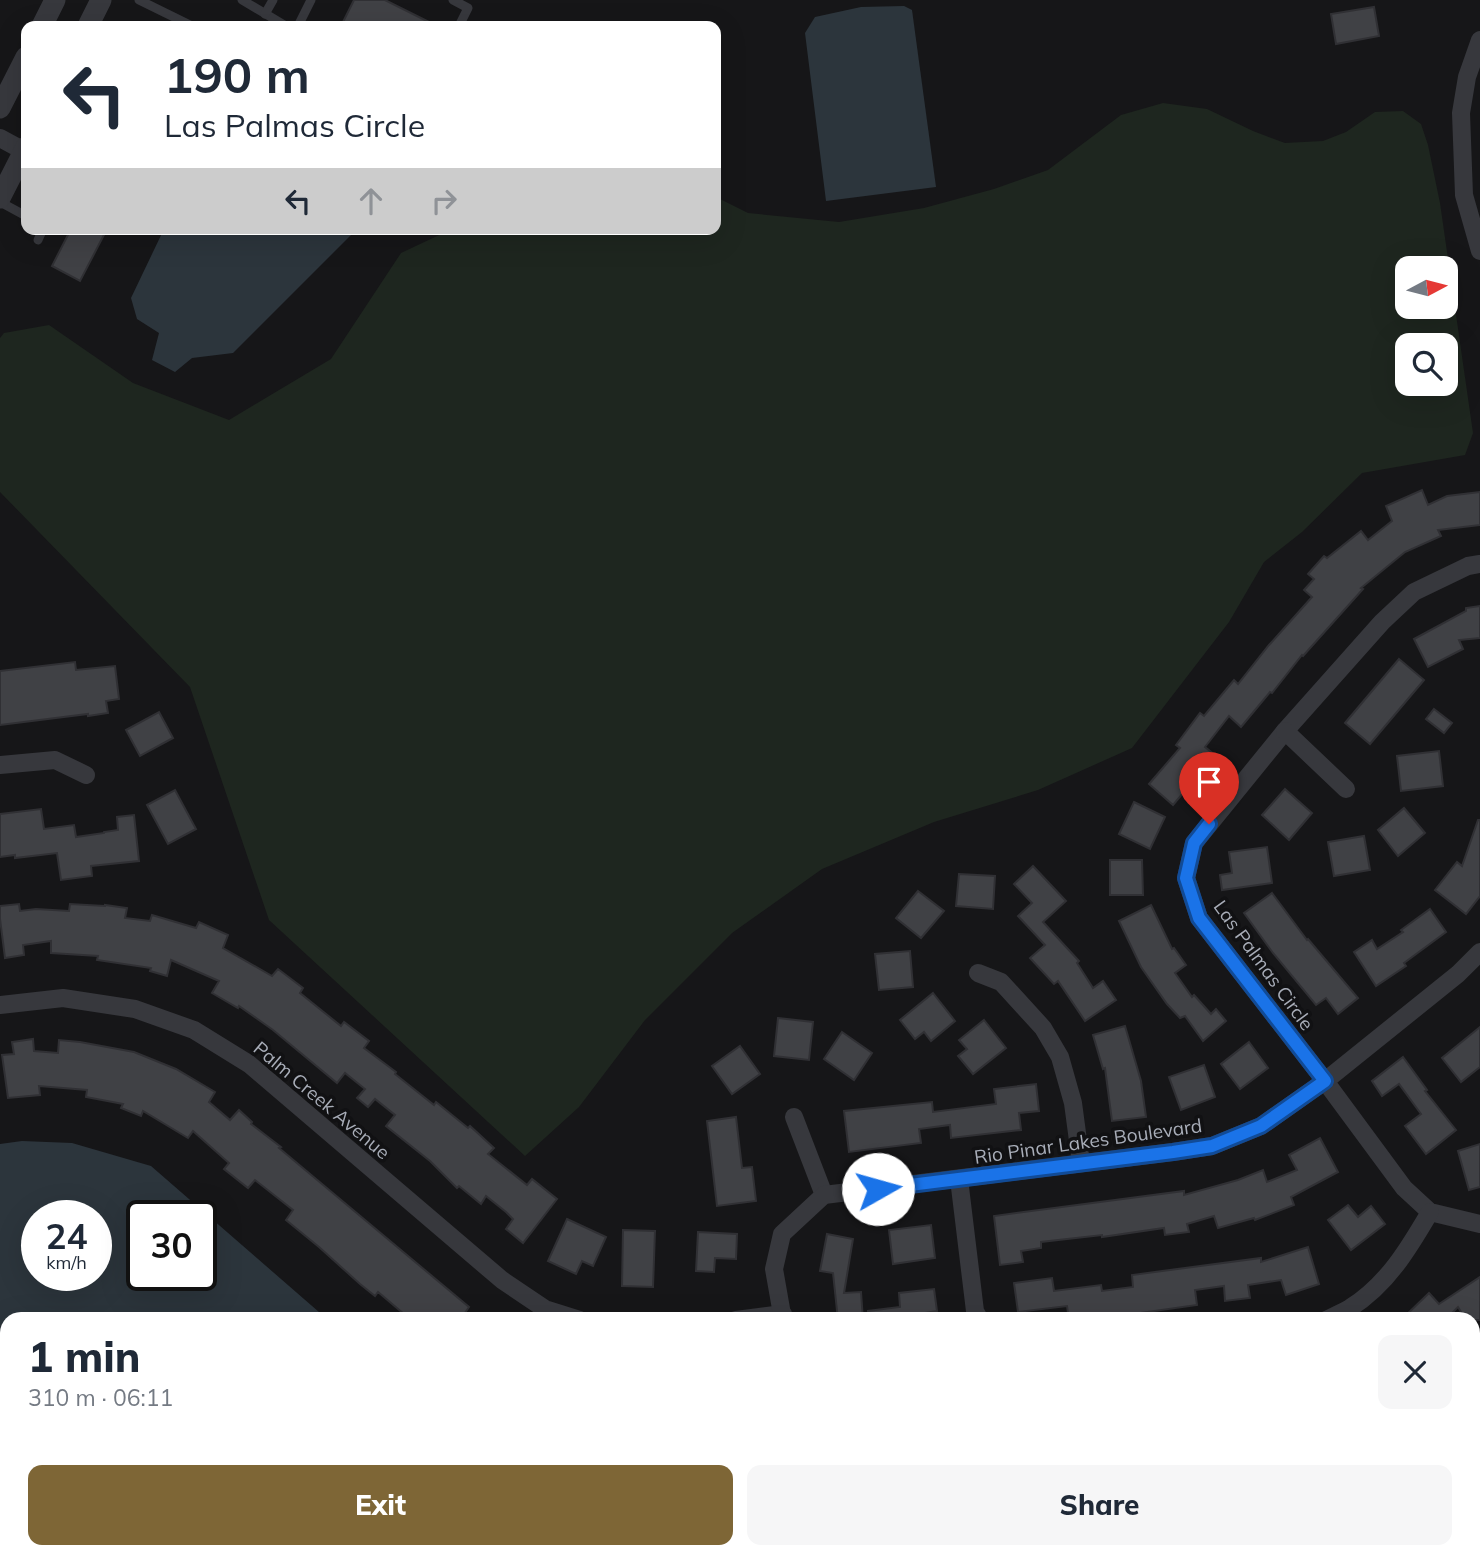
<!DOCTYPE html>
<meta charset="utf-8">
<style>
body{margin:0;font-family:Mulish,sans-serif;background:#f6f6f7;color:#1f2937;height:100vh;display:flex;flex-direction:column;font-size:26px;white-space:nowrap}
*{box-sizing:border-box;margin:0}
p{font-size:23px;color:#747a83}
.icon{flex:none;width:38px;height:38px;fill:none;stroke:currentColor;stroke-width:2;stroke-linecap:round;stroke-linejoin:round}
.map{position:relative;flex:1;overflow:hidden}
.side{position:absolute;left:0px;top:1312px;width:1480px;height:247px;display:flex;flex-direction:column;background:#fff;border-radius:21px 21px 0 0;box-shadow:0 7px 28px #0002}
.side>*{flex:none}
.guide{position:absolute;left:21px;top:21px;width:700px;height:214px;border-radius:14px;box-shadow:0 7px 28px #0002;background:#fff;color:#1f2937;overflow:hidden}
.needle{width:46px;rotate:83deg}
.controls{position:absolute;left:1395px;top:256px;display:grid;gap:14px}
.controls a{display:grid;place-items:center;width:63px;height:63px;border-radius:14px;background:#fff;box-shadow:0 7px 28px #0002;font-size:35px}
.speed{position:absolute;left:21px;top:1200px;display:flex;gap:14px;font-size:35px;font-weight:700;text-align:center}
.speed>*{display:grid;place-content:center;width:91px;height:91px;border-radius:50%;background:#fff;box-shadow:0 7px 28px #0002;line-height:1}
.speed small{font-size:18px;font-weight:400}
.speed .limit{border:4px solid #111;border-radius:10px;background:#fff;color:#111}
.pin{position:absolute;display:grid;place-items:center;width:60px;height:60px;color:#fff;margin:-72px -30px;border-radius:50% 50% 50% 0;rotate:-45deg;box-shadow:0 0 7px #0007}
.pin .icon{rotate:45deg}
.me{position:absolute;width:77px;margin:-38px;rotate:83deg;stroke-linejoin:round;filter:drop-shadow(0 0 5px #0008)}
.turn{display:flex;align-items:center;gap:24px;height:147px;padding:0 28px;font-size:32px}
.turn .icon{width:91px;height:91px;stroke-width:2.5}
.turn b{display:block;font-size:49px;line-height:60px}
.lanes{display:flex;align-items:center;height:66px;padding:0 28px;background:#0003;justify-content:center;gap:35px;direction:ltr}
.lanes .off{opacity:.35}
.round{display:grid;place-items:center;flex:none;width:74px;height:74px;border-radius:14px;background:#f6f6f7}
.head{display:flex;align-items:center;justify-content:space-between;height:119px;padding:0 28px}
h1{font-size:42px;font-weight:800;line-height:52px}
.action{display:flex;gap:14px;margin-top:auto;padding:14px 28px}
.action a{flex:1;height:80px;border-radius:14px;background:#7e6636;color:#fff;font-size:28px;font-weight:800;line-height:80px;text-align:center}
.action a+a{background:#f6f6f7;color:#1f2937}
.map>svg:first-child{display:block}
.green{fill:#1e261f;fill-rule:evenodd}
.water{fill:#2c353c;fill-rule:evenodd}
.building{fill:#404145;stroke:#303034;stroke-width:2}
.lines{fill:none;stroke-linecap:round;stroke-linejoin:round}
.service{stroke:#37383d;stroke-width:9}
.minor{stroke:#37383d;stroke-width:18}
.tertiary{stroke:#37383d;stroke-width:21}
.route-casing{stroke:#114b97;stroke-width:18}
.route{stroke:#1a73e8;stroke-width:12}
.labels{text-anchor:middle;stroke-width:7;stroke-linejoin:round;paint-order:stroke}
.street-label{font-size:19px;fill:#a8adb8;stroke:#111113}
</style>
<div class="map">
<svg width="1480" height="1558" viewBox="0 0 1480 1558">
<rect width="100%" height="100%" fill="#161618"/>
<!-- green -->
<path class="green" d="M1163,103l44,6 46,22 32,12 38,-2 23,-9 29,-20 28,-1 18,13 7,21 12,58 33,230 -8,22 -103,18 -60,59 -38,30 -35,60 -97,126 -94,42 -104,32 -112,47 -90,64 -87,87 -66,87 -54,49 -256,-236 -79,-233 -190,-195v-154l4,-5 45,-8 84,58 96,37 102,-61 70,-106 51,-24h264v-32l32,16 91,9 85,-14 70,-19 54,-19 73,-55zM1407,268h39v38h-39zM1407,345h39v38h-39z"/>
<!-- water -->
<g class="water">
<polygon points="904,6 912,10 936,187 826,201 805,33 815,17 861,7"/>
<polygon points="164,229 357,229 233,353 192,358 175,372 152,360 159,333 137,319 131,298"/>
<path d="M22,1141l50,2 79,23 176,153 -320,1v86l-7,1v-263zM37,1216h59v60h-59zM142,1216h59v60h-59z"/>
</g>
<!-- building -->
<g class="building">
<polygon points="354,0 385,0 437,26 341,26"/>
<polygon points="1374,7 1379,36 1336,44 1331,14"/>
<polygon points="71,229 107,229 80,281 52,266"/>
<polygon points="1422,490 1428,505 1447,496 1480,492 1480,525 1438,530 1441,536 1405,552 1361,588 1363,589 1303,656 1302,655 1272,693 1270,692 1241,727 1229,716 1205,747 1215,755 1173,805 1149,784 1180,748 1176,745 1200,713 1204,716 1234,680 1238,684 1269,645 1312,597 1304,590 1314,579 1308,574 1324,556 1327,558 1361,531 1368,540 1392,521 1386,506"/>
<polygon points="1480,606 1480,638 1459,640 1463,649 1428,667 1414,639 1466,611 1466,608"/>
<polygon points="1399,659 1424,680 1370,744 1345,723"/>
<polygon points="75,662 76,670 115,666 119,699 106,701 108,713 88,716 88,714 0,725 0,671"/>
<polygon points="1434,709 1452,723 1444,733 1426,719"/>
<polygon points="159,712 173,738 140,756 126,730"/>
<polygon points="1439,751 1443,786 1401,791 1397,756"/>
<polygon points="1285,789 1312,813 1289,840 1262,815"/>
<polygon points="175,790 196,829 168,844 147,805"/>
<polygon points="1134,802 1165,817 1150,849 1119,834"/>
<polygon points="1404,808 1425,833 1398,856 1378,830"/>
<polygon points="41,809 44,829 74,825 76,837 104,833 104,832 118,830 117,817 134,815 139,861 91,866 92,876 61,880 57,853 15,858 15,855 0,857 0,814"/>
<polygon points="1478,820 1480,820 1480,896 1466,914 1435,890 1457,862 1462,866"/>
<polygon points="1364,836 1370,870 1334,876 1328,842"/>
<polygon points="1267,847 1272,883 1222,890 1220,875 1232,873 1229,852"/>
<polygon points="1110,860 1142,860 1143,895 1110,895"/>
<polygon points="1033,866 1066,901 1043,922 1079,961 1077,963 1093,988 1103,981 1116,1000 1085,1021 1058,981 1054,984 1030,958 1045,945 1018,916 1032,903 1014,884"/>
<polygon points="959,874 995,876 993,909 956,906"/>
<polygon points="918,891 944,911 921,938 896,918"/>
<polygon points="1272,893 1307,940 1308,939 1358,998 1338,1014 1326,998 1316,1005 1273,953 1244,913"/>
<polygon points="19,904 20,911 36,909 69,911 70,904 105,906 105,905 127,908 125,918 150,921 152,915 196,928 199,922 228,935 223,948 272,976 278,969 303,988 300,993 341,1026 344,1022 369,1041 364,1048 396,1072 395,1074 434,1105 436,1102 468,1128 470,1126 494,1148 488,1154 527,1185 532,1179 557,1199 523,1243 506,1229 513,1219 506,1212 486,1196 481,1204 459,1186 457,1188 430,1161 386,1126 395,1115 375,1099 368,1107 357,1098 365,1089 345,1073 337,1083 273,1030 239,1006 238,1008 212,993 219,981 171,960 167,976 150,971 151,968 97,960 98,956 51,953 51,941 23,945 24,955 5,958 0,919 0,906"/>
<polygon points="1151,905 1172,949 1174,948 1186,965 1175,973 1192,997 1194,995 1211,1014 1216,1009 1226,1021 1203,1041 1185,1016 1180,1018 1167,1004 1141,967 1119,921"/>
<polygon points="1430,909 1446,932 1404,963 1406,966 1376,986 1354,952 1372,940 1377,949 1403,932 1401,930"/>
<polygon points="910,951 913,987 879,990 875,954"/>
<polygon points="933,993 955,1021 931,1041 924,1032 915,1039 900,1020"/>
<polygon points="778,1018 813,1022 809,1060 774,1056"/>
<polygon points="984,1020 1006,1048 973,1074 958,1056 967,1049 959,1040"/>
<polygon points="1125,1026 1141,1081 1146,1117 1112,1121 1105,1068 1103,1069 1093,1035"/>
<polygon points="1480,1027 1480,1067 1461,1082 1442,1058"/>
<polygon points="842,1032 872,1053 854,1080 824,1059"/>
<polygon points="33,1039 34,1051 58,1053 59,1040 80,1042 134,1052 176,1069 215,1092 209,1102 230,1120 239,1110 252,1122 251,1124 281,1147 279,1148 469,1307 460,1320 411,1320 378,1292 375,1296 360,1284 319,1247 286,1220 293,1210 255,1180 248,1188 224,1169 229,1163 193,1131 188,1138 143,1111 141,1116 121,1108 123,1104 86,1097 87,1090 39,1086 40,1095 8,1098 2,1055 14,1054 12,1042"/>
<polygon points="1249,1042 1268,1068 1240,1089 1221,1064"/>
<polygon points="740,1046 760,1074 732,1094 712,1066"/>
<polygon points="1403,1057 1427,1090 1425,1091 1456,1130 1426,1154 1405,1126 1421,1114 1399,1084 1382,1096 1372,1081"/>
<polygon points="1204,1065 1215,1097 1181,1110 1169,1077"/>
<polygon points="1036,1084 1039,1111 1019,1113 1021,1130 951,1138 950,1125 919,1129 921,1143 849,1152 844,1111 932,1102 933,1112 996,1104 994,1089"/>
<polygon points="736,1117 742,1168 752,1167 756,1201 717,1206 707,1121"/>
<polygon points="1320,1138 1338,1172 1291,1197 1294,1205 1255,1220 1254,1218 1218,1228 1214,1216 1187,1224 1189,1232 1165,1235 1164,1228 1102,1237 1102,1235 1041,1242 1041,1248 1021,1251 1023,1262 1000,1265 994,1216 1184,1191 1184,1195 1238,1180 1263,1170 1267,1182 1297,1170 1289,1155"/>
<polygon points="1480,1144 1480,1187 1469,1190 1458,1151"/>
<polygon points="1348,1205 1358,1217 1371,1206 1385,1224 1351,1250 1328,1220"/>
<polygon points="567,1219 606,1237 593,1266 582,1261 576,1274 548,1261"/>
<polygon points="931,1225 935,1258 893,1264 889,1230"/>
<polygon points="623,1230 655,1231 653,1287 622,1286"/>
<polygon points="698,1232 737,1234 736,1259 715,1258 714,1272 696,1271"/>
<polygon points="827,1234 853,1239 844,1293 861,1292 863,1320 838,1320 833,1273 820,1271"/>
<polygon points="1308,1247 1319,1284 1286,1295 1281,1280 1248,1285 1250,1298 1225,1301 1224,1286 1195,1290 1197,1305 1091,1320 1069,1320 1067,1306 1018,1312 1014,1283 1052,1278 1054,1291 1101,1285 1102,1291 1133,1287 1132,1275 1261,1258 1261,1262"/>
<polygon points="1480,1277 1480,1320 1466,1320 1458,1307 1445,1320 1401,1320 1429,1293 1439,1304"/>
<polygon points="934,1289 937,1311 919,1314 920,1320 868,1320 868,1311 900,1307 899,1293"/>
</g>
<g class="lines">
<!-- service -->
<g class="service">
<polyline points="139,0 192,26"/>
<polyline points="242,0 286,26"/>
<polyline points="453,0 468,8 459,26"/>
<polyline points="265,14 273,0"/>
<polyline points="298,26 311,0"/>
<polyline points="0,202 26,216"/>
<polyline points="38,240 43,229"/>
</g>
<!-- minor -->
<g class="minor">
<polyline points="1480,40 1467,77 1461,113 1464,195 1480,251"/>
<polyline points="0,138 24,151"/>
<polyline points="1480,564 1468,566 1414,592 1382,622 1285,731 1194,843 1186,878 1199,918 1325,1081 1404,1188 1430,1212 1480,1224"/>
<polyline points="1285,731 1346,789"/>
<polyline points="0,765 55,760 86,775"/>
<polyline points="978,973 1001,982 1043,1028 1060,1057 1073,1103 1081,1163"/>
<polyline points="0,1005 63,998 135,1009 194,1030 249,1064 502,1280 545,1309 580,1320"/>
<polyline points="794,1117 824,1195"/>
<polyline points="959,1179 975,1311 980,1320"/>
<polyline points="736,1320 783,1314"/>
<polyline points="783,1320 774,1269 782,1234 824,1195 1173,1152 1212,1146 1261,1126 1325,1081 1458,974 1480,952"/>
<path d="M1326,1320c8,-4 17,-8 24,-12 37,-23 59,-60 80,-96"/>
<polyline points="811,1552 811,1558"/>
</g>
<!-- tertiary -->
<g class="tertiary">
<polyline points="42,26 55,0"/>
<polyline points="88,26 101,0"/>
<polyline points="0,108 26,57"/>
<polyline points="0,198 26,147"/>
</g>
</g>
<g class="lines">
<defs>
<polyline id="route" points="878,1189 1173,1152 1212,1146 1261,1126 1325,1081 1199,918 1186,878 1194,843 1209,824"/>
</defs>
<!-- route casing -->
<use href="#route" class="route-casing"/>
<!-- route -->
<use href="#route" class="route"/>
</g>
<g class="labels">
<!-- street labels -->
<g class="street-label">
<text transform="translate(1264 965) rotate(54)" y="7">Las Palmas Circle</text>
<text transform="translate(322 1100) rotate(40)" y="7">Palm Creek Avenue</text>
<text transform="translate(1088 1141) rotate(-8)" y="7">Rio Pinar Lakes Boulevard</text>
</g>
</g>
</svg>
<div class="controls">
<a><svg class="needle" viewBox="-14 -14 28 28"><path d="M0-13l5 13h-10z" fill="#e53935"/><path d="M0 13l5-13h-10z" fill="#747a83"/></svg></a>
<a><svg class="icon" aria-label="search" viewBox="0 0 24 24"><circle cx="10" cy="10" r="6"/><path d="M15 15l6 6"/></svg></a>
</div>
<div class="speed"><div>24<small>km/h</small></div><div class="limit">30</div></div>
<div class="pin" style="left:1209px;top:824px;background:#d93025"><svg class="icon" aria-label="arrive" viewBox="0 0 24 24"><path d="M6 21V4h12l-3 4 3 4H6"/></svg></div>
<svg class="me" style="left:878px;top:1189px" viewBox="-20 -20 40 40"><circle r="19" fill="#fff"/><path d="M0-13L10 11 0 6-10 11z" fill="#1a73e8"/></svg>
<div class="guide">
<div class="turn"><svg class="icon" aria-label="left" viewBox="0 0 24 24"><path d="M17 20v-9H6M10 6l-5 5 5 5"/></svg><div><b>190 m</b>Las Palmas Circle</div></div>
<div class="lanes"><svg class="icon" aria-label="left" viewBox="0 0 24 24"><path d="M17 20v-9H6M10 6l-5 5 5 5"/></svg><svg class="icon off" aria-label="ahead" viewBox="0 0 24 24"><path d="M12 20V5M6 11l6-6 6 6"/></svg><svg class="icon off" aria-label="right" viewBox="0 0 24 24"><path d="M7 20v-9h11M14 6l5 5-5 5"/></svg></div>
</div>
<section class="side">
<div class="head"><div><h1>1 min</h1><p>310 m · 06:11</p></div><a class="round"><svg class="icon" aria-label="close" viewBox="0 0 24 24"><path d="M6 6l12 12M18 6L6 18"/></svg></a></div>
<div class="action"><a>Exit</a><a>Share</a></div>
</section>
</div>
